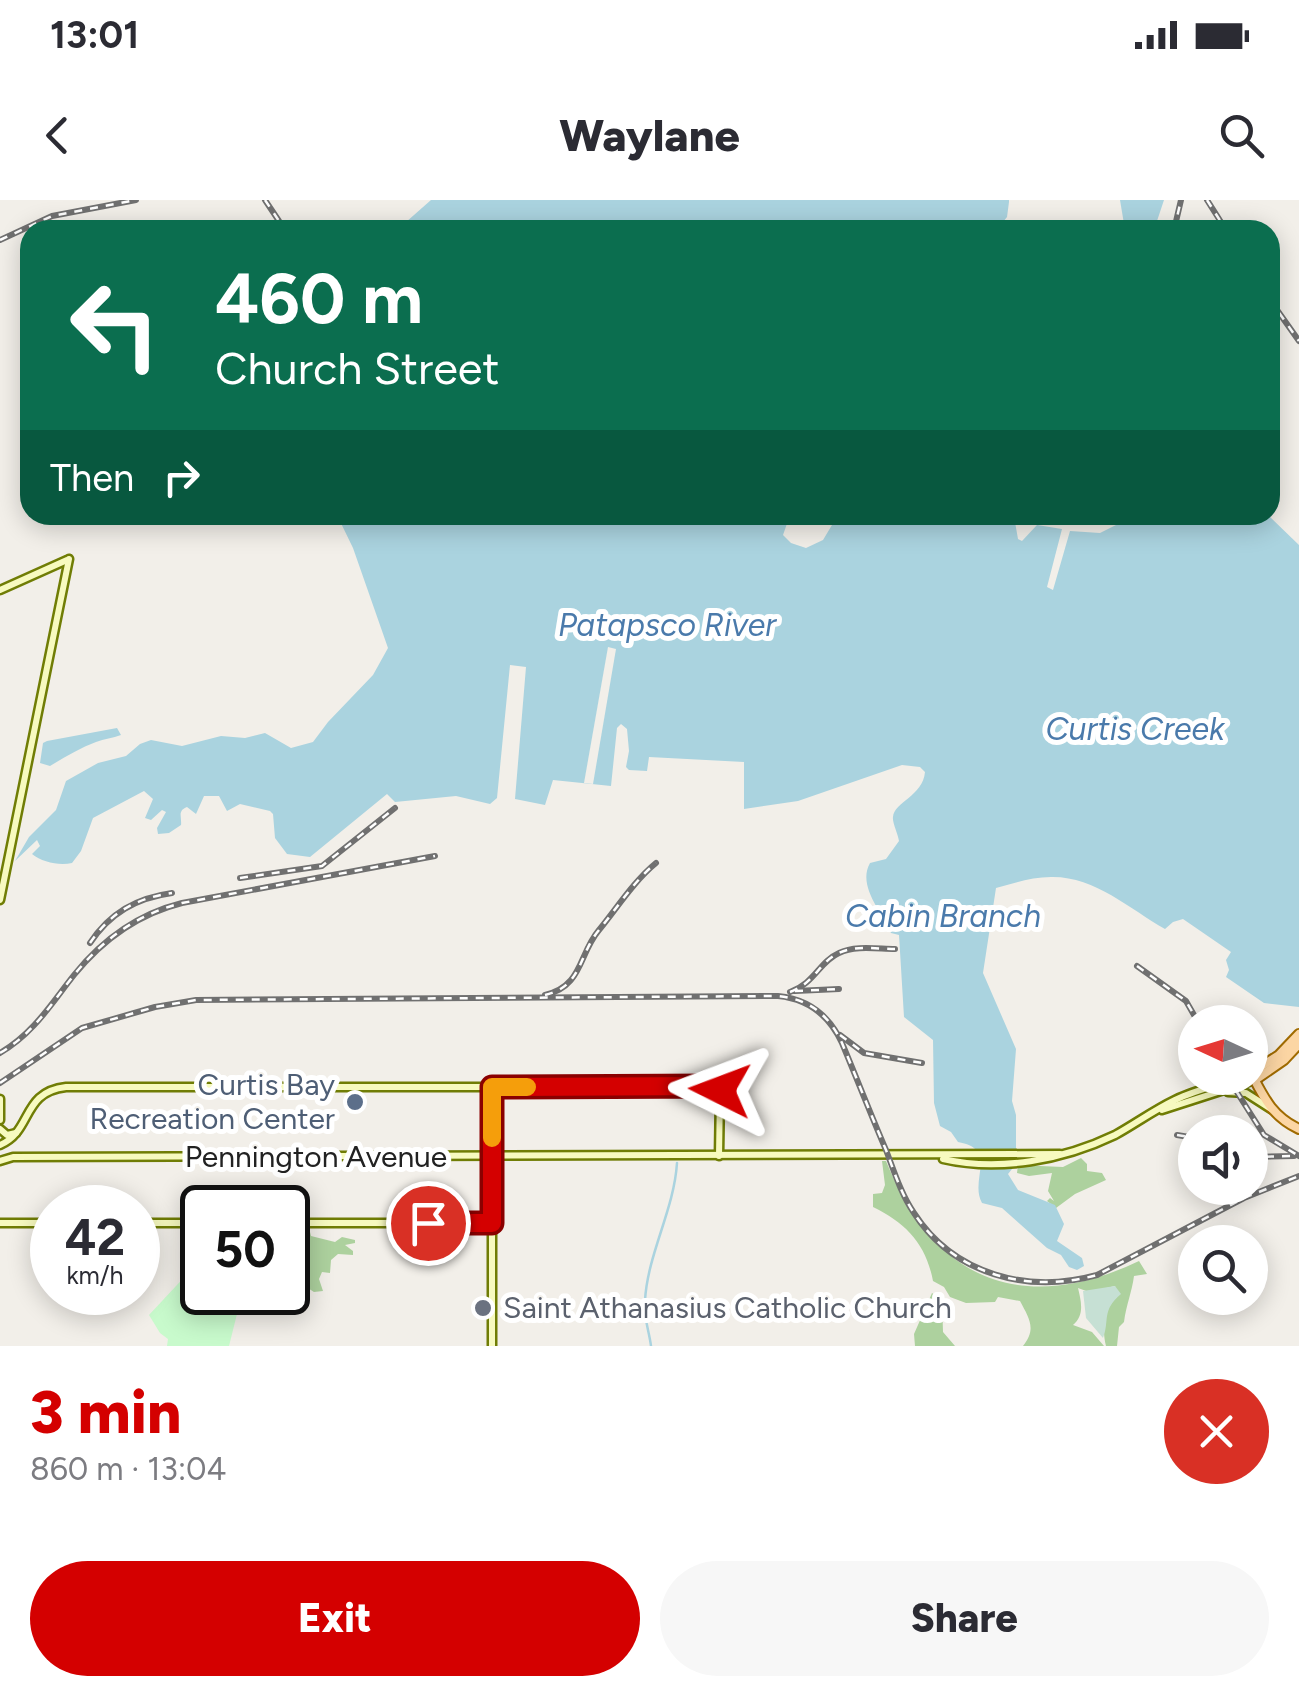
<!DOCTYPE html>
<meta charset="utf-8">
<style>
body{margin:0;font-family:Figtree,sans-serif;background:#f7f7f7;color:#2b2b33;height:100vh;display:flex;flex-direction:column;font-size:38px;white-space:nowrap}
*{box-sizing:border-box;margin:0}
p{font-size:32px;color:#7c7c81}
.icon{flex:none;width:55px;height:55px;fill:none;stroke:currentColor;stroke-width:2;stroke-linecap:round;stroke-linejoin:round}
.map{position:relative;height:1146px;overflow:hidden}
.drawer{display:flex;flex-direction:column;background:#fff;flex:1}
.drawer>*{flex:none}
.guide{position:absolute;left:20px;top:20px;width:1260px;height:305px;border-radius:30px;box-shadow:0 5px 25px #0003;background:#0b6e4f;color:#fff;overflow:hidden}
.needle{width:65px;rotate:274deg}
.tools{position:absolute;left:1178px;top:805px;display:grid;gap:20px}
.tools a{display:grid;place-items:center;width:90px;height:90px;border-radius:50%;background:#fff;box-shadow:0 5px 25px #0003;font-size:50px}
.speed{position:absolute;left:30px;top:985px;display:flex;gap:20px;font-size:50px;font-weight:700;text-align:center}
.speed>*{display:grid;place-content:center;width:130px;height:130px;border-radius:50%;background:#fff;box-shadow:0 5px 25px #0003;line-height:1}
.speed small{font-size:25px;font-weight:400}
.speed .limit{border:5px solid #111;border-radius:15px;background:#fff;color:#111}
.pin{position:absolute;display:grid;place-items:center;width:85px;height:85px;color:#fff;margin:-42px;border:5px solid #fff;border-radius:50%;box-shadow:0 2px 10px #0007}
.me{position:absolute;width:110px;margin:-55px;rotate:273deg;stroke-linejoin:round;filter:drop-shadow(0 0 8px #0008)}
.turn{display:flex;align-items:center;gap:35px;height:210px;padding:0 30px;font-size:45px}
.turn .icon{width:130px;height:130px;stroke-width:2.5}
.turn b{display:block;font-size:70px;line-height:85px}
.then{display:flex;align-items:center;height:95px;padding:0 30px;background:#0003;gap:20px;font-size:38px}
.round{display:grid;place-items:center;flex:none;width:105px;height:105px;border-radius:52px;background:#f7f7f7}
.headline{display:flex;align-items:center;justify-content:space-between;height:170px;padding:0 30px}
h1{font-size:60px;font-weight:800;line-height:75px;color:#d40000}
.button{display:flex;gap:20px;margin-top:auto;padding:20px 30px}
.button a{flex:1;height:115px;border-radius:60px;background:#d40000;color:#fff;font-size:40px;font-weight:800;line-height:115px;text-align:center}
.button a+a{background:#f7f7f7;color:#2b2b33}
.status{display:flex;justify-content:space-between;align-items:center;height:70px;padding:0 50px;background:#fff;direction:ltr}
.status svg{height:28px;fill:currentColor}
header{display:flex;justify-content:space-between;align-items:center;height:130px;padding:0 30px;background:#fff;font-size:45px;font-weight:800}
.map>svg:first-child{display:block}
.forest{fill:#add19e}
.wetland{fill:#c6e0d4}
.park{fill:#c8facc}
.water{fill:#aad3df}
.pier{fill:#f2efe9}
.lines{fill:none;stroke-linecap:round;stroke-linejoin:round}
.stream{stroke:#aad3df;stroke-width:2.5}
.secondary-casing{stroke:#707d05;stroke-width:11}
.primary-casing{stroke:#a06b00;stroke-width:12}
.secondary{stroke:#f7fabf;stroke-width:6}
.primary{stroke:#fcd6a4;stroke-width:8}
.rail-casing{stroke:#707070;stroke-width:6}
.rail{stroke:#fff;stroke-width:2.5;stroke-dasharray:8;stroke-linecap:butt}
.route-casing{stroke:#8a0000;stroke-width:25}
.route{stroke:#d40000;stroke-width:18}
.slow{stroke:#f59e0b;stroke-width:18}
.service-dot{fill:#5c6f8a;stroke:#fff;stroke-width:4}
.worship-dot{fill:#6b7280;stroke:#fff;stroke-width:4}
.labels{text-anchor:middle;stroke-width:10;stroke-linejoin:round;paint-order:stroke}
.service-label{font-size:30px;fill:#4e5e75;stroke:#fff;text-anchor:end}
.street-label{font-size:30px;fill:#222;stroke:#fff}
.worship-label{font-size:30px;fill:#5b616d;stroke:#fff;text-anchor:start}
.water-label{font-size:32px;font-style:italic;fill:#4a7aab;stroke:#fff}
</style>
<div class="status"><b>13:01</b><svg viewBox="0 0 49 12"><path d="M0 12V9h3v3zM5 12V6h3v6zM10 12V3h3v9zM15 12V0h3v12zM26 1h20v11H26zM47 4h2v5h-2z"/></svg></div>
<header><svg class="icon" aria-label="back" viewBox="0 0 24 24"><path d="M15 5l-7 7 7 7"/></svg>Waylane<svg class="icon" aria-label="search" viewBox="0 0 24 24"><circle cx="10" cy="10" r="6"/><path d="M15 15l6 6"/></svg></header>
<div class="map">
<svg width="1299" height="1146" viewBox="0 0 1299 1146">
<rect width="100%" height="100%" fill="#f2efe9"/>
<!-- forest -->
<g class="forest">
<polygon points="1081,958 1087,964 1087,971 1102,973 1106,980 1075,994 1056,1008 1047,1001 1050,998 1054,1001 1048,991 1052,973 1029,976 1017,973 1018,965 1063,967"/>
<path d="M882,961h4c48,119 135,156 253,100l8,13 -13,2c-2,16 -8,29 -10,46l-5,5 -2,19h-11c-4,-15 -3,-37 11,-49l-2,-11 -26,6 -11,-4c3,13 7,27 -5,37l19,7 12,14h-81c14,-17 6,-28 -3,-45l-22,-4 -3,5 -29,1 -16,-6 -6,-10 -11,-6c-7,-37 -27,-58 -60,-74v-13l9,-1 3,-8z"/>
<polygon points="304,1028 309,1028 311,1036 335,1042 342,1037 355,1040 355,1043 345,1045 353,1051 353,1055 338,1054 331,1060 330,1073 322,1072 319,1079 323,1091 314,1092 300,1083"/>
<polygon points="932,1093 942,1100 943,1132 955,1146 915,1146 914,1134"/>
</g>
<!-- wetland -->
<path class="wetland" d="M1115,1086l6,8c-20,17 -11,26 -18,44l-17,-20 -3,-27z"/>
<!-- park -->
<polygon class="park" points="190,1071 201,1078 202,1092 207,1093 216,1108 237,1114 229,1146 167,1146 168,1139 160,1133 149,1115"/>
<!-- water -->
<g class="water">
<polygon points="431,0 1009,0 1009,2 1007,17 999,27 1007,30 397,30"/>
<polygon points="1120,0 1164,0 1154,30 1125,30"/>
<path d="M337,315h453l-7,20 8,8 15,5 17,-8 15,-25h151l26,7 3,17 4,2 15,-16 25,4 -15,58 6,3 17,-59 30,2 36,-18h132l31,30v462l-35,-4 -38,-26 3,-7 -3,-10 5,-8 -48,-33 -10,3 -8,7c-35,-20 -71,-53 -114,-52 -19,0 -37,6 -55,11l-13,85 33,76 -4,52 4,14v49l-8,10 10,16 37,15 9,19 -7,17 25,17 2,8 -7,4 -8,-3 -8,-12 -14,-7 -45,-40 -20,-5c-13,-23 17,-54 -24,-61l-7,-10 -11,-6 -6,-23 -1,-63 -29,-23 -5,-82 -8,-2c-9,-21 -34,-47 -21,-70l16,-4 13,-18c-1,-7 -7,-19 -6,-24 1,-15 30,-21 32,-45l-5,-5 -18,-2 -104,36 -54,8v-47l-95,-5 -2,14 -18,-1 -3,-3 3,-16 -2,-22 -6,-5 -4,4 -6,58 -58,-6 -8,25 -30,-6 11,-132 -16,-2 -13,133 -7,6 -34,-8 -61,6 -8,-8 -77,63 -23,-3 -12,-16 -2,-24 -3,-3 -30,-7 -13,7 -8,-15h-15l-8,18 -9,-7c-10,4 -5,10 -6,18l-12,8 -11,1 -1,-6 9,-16 -4,-2 -11,10 -6,-2 8,-19 -9,-8 -51,27 -12,33 -9,12c-13,3 -30,-1 -40,-9l8,-8 -3,-6 -22,21 14,-24 27,-27 10,-29 32,-18 28,-7 14,-12 11,-4 31,6 39,-10 24,2 20,-5 26,15 22,-6 15,-20 45,-47 15,-27 -35,-100z"/>
<path d="M117,528l4,7c-8,3 -17,4 -25,7 -16,6 -31,15 -46,24l-10,-3 3,-20 4,-2z"/>
</g>
<!-- pier -->
<polygon class="pier" points="608,447 616,449 593,584 584,583"/>
<g class="lines">
<!-- stream -->
<path class="stream" d="M651,1146c-2,-16 -8,-30 -6,-46 3,-47 29,-90 32,-137"/>
<defs>
<g id="secondary">
<polyline points="0,390 67,360"/>
<polyline points="0,700 69,359"/>
<polyline points="492,887 492,1146"/>
<polyline points="1228,892 1246,893 1271,909"/>
<polyline points="0,899 0,920"/>
<polyline points="1162,910 1255,880"/>
<polyline points="0,929 7,935 16,933"/>
<path d="M0,945c33,-14 21,-53 66,-58h648l6,5 -1,64"/>
<path d="M943,959c56,13 120,1 172,-24 20,-11 39,-25 60,-35 20,-10 43,-15 65,-22"/>
<polyline points="0,961 13,957 1060,954"/>
<polyline points="0,1023 52,1023"/>
<polyline points="138,1023 202,1023"/>
<polyline points="288,1023 492,1023"/>
</g>
<g id="primary">
<path d="M1299,834l-20,21 -28,18c13,25 21,43 48,56"/>
<polyline points="1255,880 1284,860 1299,844"/>
</g>
</defs>
<!-- secondary casing -->
<use href="#secondary" class="secondary-casing"/>
<!-- primary casing -->
<use href="#primary" class="primary-casing"/>
<!-- secondary -->
<use href="#secondary" class="secondary"/>
<!-- primary -->
<use href="#primary" class="primary"/>
<defs>
<g id="rail">
<polyline points="265,0 279,21"/>
<polyline points="1207,0 1226,30"/>
<polyline points="1174,30 1181,0"/>
<polyline points="0,40 52,16 136,0"/>
<polyline points="1270,100 1299,141"/>
<polyline points="240,678 322,666 395,608"/>
<path d="M90,743c20,-30 46,-45 82,-50"/>
<polyline points="1137,766 1186,801 1198,822"/>
<polyline points="795,791 839,789"/>
<path d="M790,792c25,-9 29,-30 49,-39 16,-8 39,-4 56,-4"/>
<path d="M545,795c38,-9 33,-40 54,-65 18,-22 35,-49 57,-67"/>
<polyline points="840,835 864,853 922,863"/>
<path d="M0,853c34,-20 51,-49 74,-78 29,-36 64,-61 108,-72l253,-47"/>
<polyline points="1228,878 1264,935 1299,956"/>
<path d="M0,883l82,-55 73,-21 41,-7 582,-4c31,3 51,19 64,47 15,36 29,72 44,107 8,21 15,44 28,63 40,62 114,81 183,62l147,-77 55,-22"/>
<polyline points="1177,935 1195,938"/>
<polyline points="1250,957 1294,956"/>
</g>
</defs>
<!-- rail casing -->
<use href="#rail" class="rail-casing"/>
<!-- rail -->
<use href="#rail" class="rail"/>
</g>
<g class="lines">
<defs>
<polyline id="route" points="428,1023 492,1023 492,887 714,886 720,890"/>
</defs>
<!-- route casing -->
<use href="#route" class="route-casing"/>
<!-- route -->
<use href="#route" class="route"/>
<!-- slow -->
<polyline class="slow" points="492,938 492,887 527,887"/>
</g>
<!-- markers -->
<circle class="service-dot" cx="355" cy="902" r="10"/>
<circle class="worship-dot" cx="483" cy="1108" r="10"/>
<g class="labels">
<!-- service labels -->
<g class="service-label">
<text x="335" y="895">Curtis Bay<tspan x="335" dy="34">Recreation Center</tspan></text>
</g>
<!-- street labels -->
<g class="street-label">
<text x="316" y="967">Pennington Avenue</text>
</g>
<!-- worship labels -->
<g class="worship-label">
<text x="503" y="1118">Saint Athanasius Catholic Church</text>
</g>
<!-- water labels -->
<g class="water-label">
<text x="667" y="436">Patapsco River</text>
<text x="1135" y="540">Curtis Creek</text>
<text x="943" y="727">Cabin Branch</text>
</g>
</g>
</svg>
<div class="tools">
<a><svg class="needle" viewBox="-14 -14 28 28"><path d="M0-13l5 13h-10z" fill="#e53935"/><path d="M0 13l5-13h-10z" fill="#7c7c81"/></svg></a>
<a><svg class="icon" aria-label="sound" viewBox="0 0 24 24"><path d="M4 9h4l5-4v14l-5-4H4zM17 9q2 3 0 6"/></svg></a>
<a><svg class="icon" aria-label="search" viewBox="0 0 24 24"><circle cx="10" cy="10" r="6"/><path d="M15 15l6 6"/></svg></a>
</div>
<div class="speed"><div>42<small>km/h</small></div><div class="limit">50</div></div>
<div class="pin" style="left:428px;top:1023px;background:#d93025"><svg class="icon" aria-label="arrive" viewBox="0 0 24 24"><path d="M6 21V4h12l-3 4 3 4H6"/></svg></div>
<svg class="me" style="left:720px;top:890px" viewBox="-20 -20 40 40"><path d="M0-17L14 15 0 8-14 15z" fill="#d40000" stroke="#fff" stroke-width="4"/></svg>
<div class="guide">
<div class="turn"><svg class="icon" aria-label="left" viewBox="0 0 24 24"><path d="M17 20v-9H6M10 6l-5 5 5 5"/></svg><div><b>460 m</b>Church Street</div></div>
<div class="then">Then<svg class="icon" aria-label="right" viewBox="0 0 24 24"><path d="M7 20v-9h11M14 6l5 5-5 5"/></svg></div>
</div>
</div>
<section class="drawer">
<div class="headline"><div><h1>3 min</h1><p>860 m · 13:04</p></div><a class="round" style="background:#d93025;color:#fff"><svg class="icon" aria-label="close" viewBox="0 0 24 24"><path d="M6 6l12 12M18 6L6 18"/></svg></a></div>
<div class="button"><a>Exit</a><a>Share</a></div>
</section>
